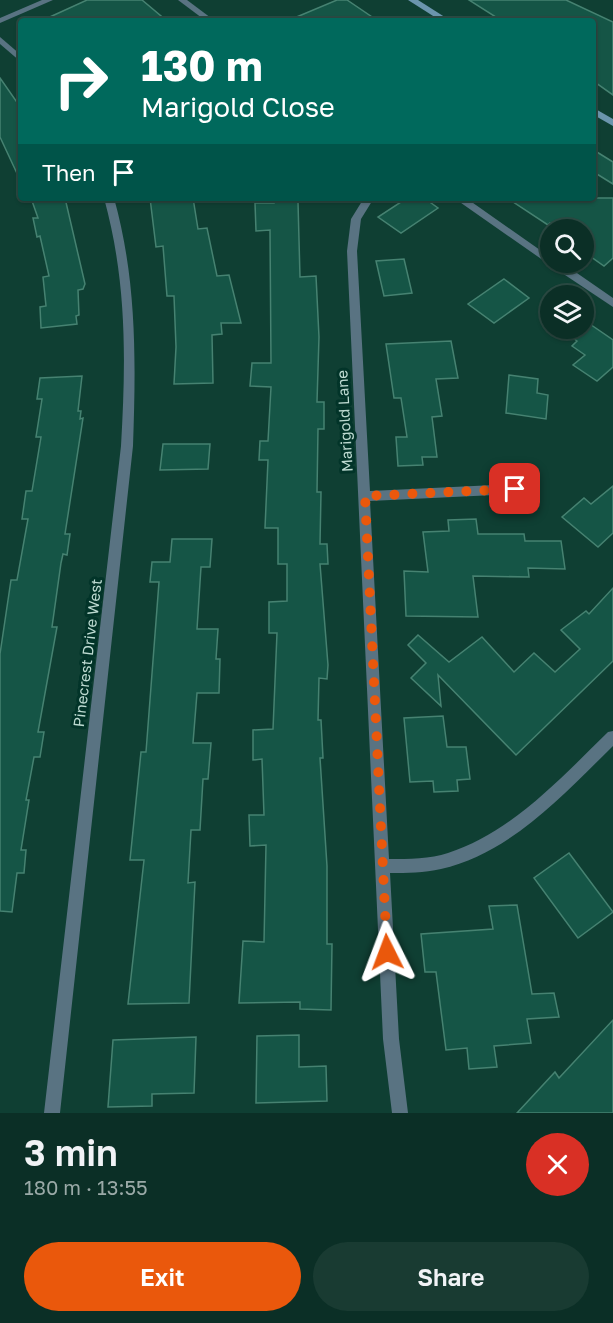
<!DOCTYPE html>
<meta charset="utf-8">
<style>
body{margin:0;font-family:"Golos Text",sans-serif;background:#193b32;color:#f1f3f6;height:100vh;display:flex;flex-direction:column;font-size:22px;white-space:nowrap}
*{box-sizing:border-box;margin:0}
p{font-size:20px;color:#9aa9a7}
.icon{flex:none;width:33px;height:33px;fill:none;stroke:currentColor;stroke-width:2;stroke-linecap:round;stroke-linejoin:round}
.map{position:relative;height:1113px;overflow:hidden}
.sheet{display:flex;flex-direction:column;background:#0b2f26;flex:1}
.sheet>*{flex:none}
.hud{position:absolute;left:18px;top:18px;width:578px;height:183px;border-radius:6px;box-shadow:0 2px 4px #0004,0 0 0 2px #2b4a43;background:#00695c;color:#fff;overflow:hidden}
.controls{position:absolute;left:540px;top:219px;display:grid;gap:12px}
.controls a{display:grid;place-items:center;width:54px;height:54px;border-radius:50%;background:#0b2f26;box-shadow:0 2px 4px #0004,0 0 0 2px #2b4a43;font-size:30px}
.pin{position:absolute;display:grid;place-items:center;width:51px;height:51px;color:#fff;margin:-26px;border-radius:12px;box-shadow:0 3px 9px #0006}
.me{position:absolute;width:66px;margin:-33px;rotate:357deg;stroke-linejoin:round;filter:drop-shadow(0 0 4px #0008)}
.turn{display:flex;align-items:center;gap:21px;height:126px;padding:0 24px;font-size:27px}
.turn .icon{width:78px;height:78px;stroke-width:2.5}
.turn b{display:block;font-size:42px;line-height:51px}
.then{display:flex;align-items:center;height:57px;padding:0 24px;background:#0003;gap:12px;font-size:22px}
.round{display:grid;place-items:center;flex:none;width:63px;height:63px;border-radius:32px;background:#193b32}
.head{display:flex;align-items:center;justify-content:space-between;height:102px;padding:0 24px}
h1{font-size:36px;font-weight:600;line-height:45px}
.primary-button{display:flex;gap:12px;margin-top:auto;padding:12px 24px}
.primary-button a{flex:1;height:69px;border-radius:36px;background:#ea580c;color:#fff;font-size:24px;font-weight:600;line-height:69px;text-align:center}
.primary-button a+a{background:#193b32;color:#f1f3f6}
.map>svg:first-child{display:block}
.building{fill:#155546;stroke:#468271;stroke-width:1.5}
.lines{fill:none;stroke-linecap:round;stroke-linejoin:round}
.minor{fill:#597382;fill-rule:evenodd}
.secondary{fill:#6b95ad;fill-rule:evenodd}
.route{stroke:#ea580c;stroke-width:10;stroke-dasharray:0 18}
.labels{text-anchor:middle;stroke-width:6;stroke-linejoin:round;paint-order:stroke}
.street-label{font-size:15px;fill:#bddad1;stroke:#023429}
</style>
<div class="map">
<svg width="613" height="1113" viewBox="0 0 613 1113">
<rect width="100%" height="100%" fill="#0f3f33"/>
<!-- building -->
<g class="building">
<polygon points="87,0 142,0 167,21 41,21"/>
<polygon points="337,0 347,0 378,21 287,21"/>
<polygon points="469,0 566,0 613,22 613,95 592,80 592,21 502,21"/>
<polygon points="0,78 21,108 21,182 0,137"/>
<polygon points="592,149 613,162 613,184 592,171"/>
<polygon points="31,198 65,198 85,284 83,289 78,290 79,315 76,316 77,324 41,328 40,307 46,306 43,277 49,276 40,236 37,237 33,218 38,218"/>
<polygon points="150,198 193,198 198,229 207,228 217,276 229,275 241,323 221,323 222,334 212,335 213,383 174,384 176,347 174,296 167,296 163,246 156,247"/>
<polygon points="292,198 293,202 298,202 300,277 316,276 319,337 317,402 324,402 324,429 318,429 317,492 321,492 320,544 327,544 328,564 320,564 328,665 327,679 319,678 318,720 321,720 323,758 320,758 327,866 327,944 332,944 331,1010 300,1009 300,1002 239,1003 243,941 264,942 266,845 250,846 249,815 264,815 262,759 253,760 253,730 273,729 277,633 269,633 269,602 287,601 287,564 278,564 278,528 265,528 268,460 259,460 260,441 268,441 271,387 250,386 252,363 271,363 270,230 256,231 255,203 274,203 274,199"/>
<polygon points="407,198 424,198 438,208 401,233 378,217"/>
<polygon points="507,198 613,198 613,258 604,266 584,252 584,230 560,230 550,223 548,225"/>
<polygon points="404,259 412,293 384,296 376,261"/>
<polygon points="504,279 529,298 494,323 468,304"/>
<polygon points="584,320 613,340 613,367 597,381 573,365 585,355 572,346 577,341 559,328 584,328"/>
<polygon points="451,341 458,378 436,379 442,416 432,417 437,457 422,457 423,465 398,466 396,437 407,437 401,398 394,398 386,344"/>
<polygon points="509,375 538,379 537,393 548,395 546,419 506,413"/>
<polygon points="82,376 78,411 81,411 80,419 83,418 65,534 70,534 67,555 63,554 61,563 52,627 57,627 38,732 44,732 40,757 34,757 26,800 29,800 21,850 26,850 24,873 17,873 12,912 0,911 0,654 11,580 17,580 28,519 22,519 26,491 32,491 41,437 36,437 42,399 37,399 40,378"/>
<polygon points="163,444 210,444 208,469 160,470"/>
<polygon points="613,486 613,533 598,547 562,517 584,498 591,504"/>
<polygon points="476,519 478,534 524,534 525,541 561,541 565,569 528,568 529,577 473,576 478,617 406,616 404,571 428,572 423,532 449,531 448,520"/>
<polygon points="172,539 212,539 210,567 201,567 197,629 218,629 216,659 220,659 219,693 197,693 193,743 211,743 208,779 203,779 200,830 191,830 188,883 195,882 189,1003 128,1004 144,860 130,860 141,752 146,752 159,582 150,582 152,562 170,562"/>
<polygon points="613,588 613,661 516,755 438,675 441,706 411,678 426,663 408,645 418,635 449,662 482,637 514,672 534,653 555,672 580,649 561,630 586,611 589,614"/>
<polygon points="443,716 447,747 466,747 470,779 457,780 458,791 434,792 433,781 410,782 404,718"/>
<polygon points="569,853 613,912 578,938 534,878"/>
<polygon points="517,905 532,994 554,993 559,1017 527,1019 531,1043 494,1046 497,1067 469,1069 467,1048 446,1050 436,972 425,972 421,934 493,929 489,906"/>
<polygon points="613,1020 613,1113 517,1113 555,1072 559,1078"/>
<polygon points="299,1035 299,1067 326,1066 327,1101 256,1103 257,1036"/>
<polygon points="196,1037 194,1093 152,1094 152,1106 108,1107 113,1040"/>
</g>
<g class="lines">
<!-- minor -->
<g class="minor">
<polygon points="42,0 53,0 0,23 0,18"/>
<polygon points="178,0 187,0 215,21 206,21"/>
<polygon points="0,37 21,55 21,62 0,44"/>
<path d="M104,198h10c23,83 22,162 19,248l-73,667h-16l77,-667c5,-86 6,-164 -17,-248z"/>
<path d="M364,198h10l-13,21 -4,32 13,240 145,-7 4,2 2,3 -2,3 -4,2 -145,7 19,358c20,0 41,0 59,-6 64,-21 113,-75 160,-121l5,-1v15c-49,48 -102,107 -172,123 -17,4 -34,4 -51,4l9,166 9,74h-16l-9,-74 -36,-788 4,-32z"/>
<polygon points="454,198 466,198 550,257 550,262 561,262 613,298 613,307 547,263"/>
</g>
<!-- secondary -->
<g class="secondary">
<polygon points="408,0 418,0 451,21 441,21"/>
<polygon points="592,107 613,119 613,126 592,114"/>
</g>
</g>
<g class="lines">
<!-- route -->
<polyline class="route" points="387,952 365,496 515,489"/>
</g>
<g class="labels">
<!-- street labels -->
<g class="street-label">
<text transform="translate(345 421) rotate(-93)" y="5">Marigold Lane</text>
<text transform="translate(88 653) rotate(-83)" y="5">Pinecrest Drive West</text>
</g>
</g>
</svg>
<div class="controls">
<a><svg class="icon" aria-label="search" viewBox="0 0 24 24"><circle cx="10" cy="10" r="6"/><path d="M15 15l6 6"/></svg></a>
<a><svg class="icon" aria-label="layers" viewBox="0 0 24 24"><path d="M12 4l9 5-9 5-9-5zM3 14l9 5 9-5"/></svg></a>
</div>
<div class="pin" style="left:515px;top:489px;background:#d93025"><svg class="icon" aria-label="arrive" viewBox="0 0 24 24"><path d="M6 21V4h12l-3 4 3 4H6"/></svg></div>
<svg class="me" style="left:387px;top:952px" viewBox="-20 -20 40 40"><path d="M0-17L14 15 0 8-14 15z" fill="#ea580c" stroke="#fff" stroke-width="4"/></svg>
<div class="hud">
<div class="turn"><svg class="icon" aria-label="right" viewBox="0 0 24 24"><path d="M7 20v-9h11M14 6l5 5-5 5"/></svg><div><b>130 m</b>Marigold Close</div></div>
<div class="then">Then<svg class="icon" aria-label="arrive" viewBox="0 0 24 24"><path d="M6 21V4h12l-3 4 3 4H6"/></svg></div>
</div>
</div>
<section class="sheet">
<div class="head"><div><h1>3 min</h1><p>180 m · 13:55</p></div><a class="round" style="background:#d93025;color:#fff"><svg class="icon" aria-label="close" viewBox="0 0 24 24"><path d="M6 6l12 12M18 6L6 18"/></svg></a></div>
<div class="primary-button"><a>Exit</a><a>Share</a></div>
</section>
